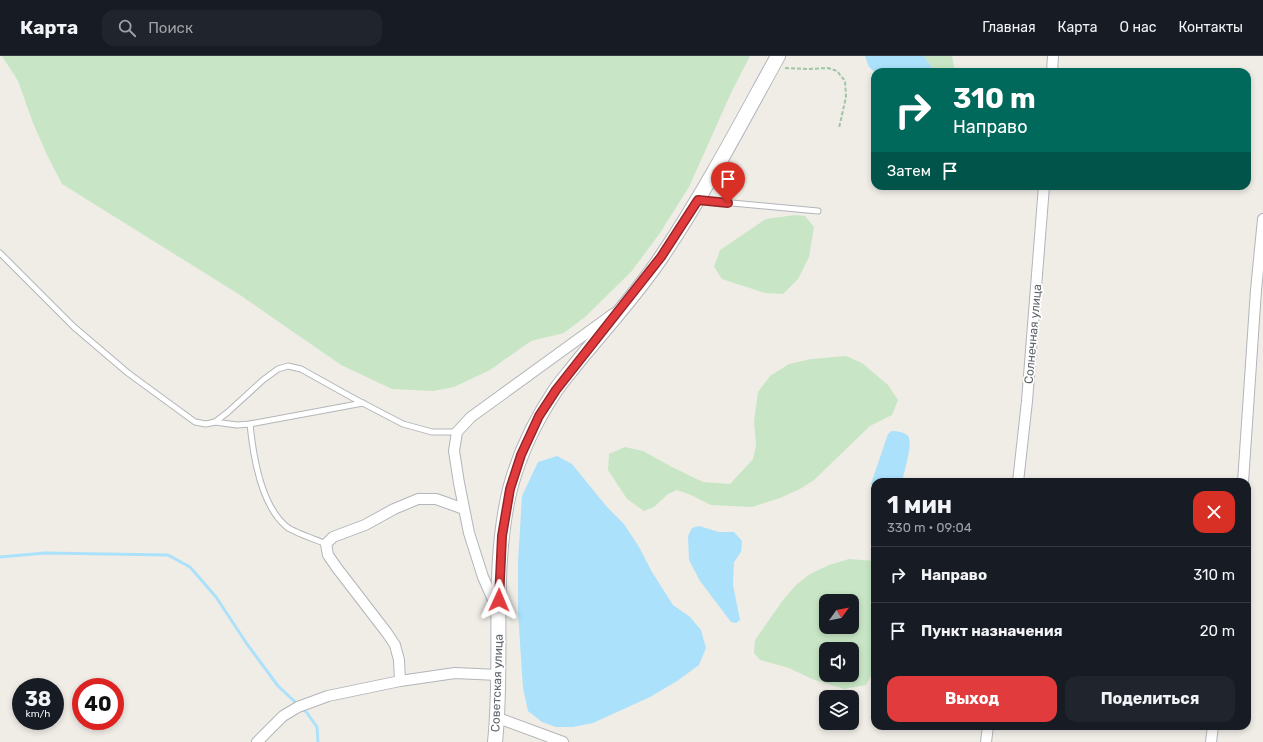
<!DOCTYPE html>
<html lang="ru">
<meta charset="utf-8">
<style>
body{margin:0;font-family:Rubik,sans-serif;background:#20242c;color:#f1f3f6;height:100vh;display:flex;flex-direction:column;font-size:15px;white-space:nowrap}
*{box-sizing:border-box;margin:0}
p{font-size:13px;color:#9ea1a6}
.icon{flex:none;width:22px;height:22px;fill:none;stroke:currentColor;stroke-width:2;stroke-linecap:round;stroke-linejoin:round}
.map{position:relative;flex:1;overflow:hidden}
.details{position:absolute;left:871px;top:422px;width:380px;height:252px;display:flex;flex-direction:column;background:#171b24;border-radius:12px;box-shadow:0 2px 6px #0003}
.details>*{flex:none}
.top-card{position:absolute;left:871px;top:12px;width:380px;height:122px;border-radius:12px;box-shadow:0 2px 6px #0003;background:#00695c;color:#fff;overflow:hidden}
.needle{width:26px;rotate:57deg}
.controls{position:absolute;left:819px;top:538px;display:grid;gap:8px}
.controls a{display:grid;place-items:center;width:40px;height:40px;border-radius:8px;background:#171b24;box-shadow:0 2px 6px #0003;font-size:20px}
.speed{position:absolute;left:12px;top:622px;display:flex;gap:8px;font-size:20px;font-weight:700;text-align:center}
.speed>*{display:grid;place-content:center;width:52px;height:52px;border-radius:50%;background:#171b24;box-shadow:0 2px 6px #0003;line-height:1}
.speed small{font-size:10px;font-weight:400}
.speed .limit{border:6px solid #d22;background:#fff;color:#111}
.pin{position:absolute;display:grid;place-items:center;width:34px;height:34px;color:#fff;margin:-41px -17px;border-radius:50% 50% 50% 0;rotate:-45deg;box-shadow:0 0 4px #0007}
.pin .icon{rotate:45deg}
.me{position:absolute;width:44px;margin:-22px;rotate:1deg;stroke-linejoin:round;filter:drop-shadow(0 0 3px #0008)}
.turn{display:flex;align-items:center;gap:14px;height:84px;padding:0 16px;font-size:18px}
.turn .icon{width:52px;height:52px;stroke-width:2.5}
.turn b{display:block;font-size:28px;line-height:34px}
.then{display:flex;align-items:center;height:38px;padding:0 16px;background:#0003;gap:8px;font-size:15px}
.round{display:grid;place-items:center;flex:none;width:42px;height:42px;border-radius:12px;background:#20242c}
.head{display:flex;align-items:center;justify-content:space-between;height:68px;padding:0 16px}
h1{font-size:24px;font-weight:700;line-height:30px}
.primary-button{display:flex;gap:8px;margin-top:auto;padding:8px 16px}
.primary-button a{flex:1;height:46px;border-radius:12px;background:#e23b3e;color:#fff;font-size:16px;font-weight:700;line-height:46px;text-align:center}
.primary-button a+a{background:#20242c;color:#f1f3f6}
ul{padding:0;list-style:none}
li{display:flex;align-items:center;gap:12px;height:56px;padding:0 16px;border-top:1px solid #363941}
li div{flex:1}
li b{display:block;font-size:15px}
li em{font-style:normal}
header{display:flex;align-items:center;gap:24px;box-sizing:border-box;height:56px;padding:0 20px;background:#171b24;border-bottom:1px solid #363941}
header strong{font-size:19px}
nav{display:flex;gap:22px;margin-inline-start:auto;font-size:14px}
.search{width:280px;height:36px;background:#20242c;display:flex;align-items:center;gap:10px;box-sizing:border-box;padding:0 14px;border-radius:12px;color:#9ea1a6;font-size:15px}
.map>svg:first-child{display:block}
.green{fill:#c8e6c5;fill-rule:evenodd}
.water{fill:#abe1fb}
.lines{fill:none;stroke-linecap:round;stroke-linejoin:round}
.stream{stroke:#abe1fb;stroke-width:3}
.lane-casing{stroke:#b2b5b9;stroke-width:7}
.street-casing{stroke:#b2b5b9;stroke-width:12}
.secondary-casing{stroke:#b3b7bb;stroke-width:16}
.path{stroke:#9ec7a6;stroke-width:2;stroke-dasharray:4 2;stroke-linecap:butt}
.lane{stroke:#fff;stroke-width:5}
.street{stroke:#fff;stroke-width:10}
.secondary{stroke:#fff;stroke-width:14}
.route-casing{stroke:#932628;stroke-width:10}
.route{stroke:#e23b3e;stroke-width:7}
.labels{text-anchor:middle;stroke-width:3.5;stroke-linejoin:round;paint-order:stroke}
.street-label{font-size:12px;fill:#5e6367;stroke:#fff}
</style>
<header>
<strong>Карта</strong>
<div class="search"><svg class="icon" aria-label="search" viewBox="0 0 24 24"><circle cx="10" cy="10" r="6"/><path d="M15 15l6 6"/></svg>Поиск</div>
<nav><a>Главная</a><a>Карта</a><a>О нас</a><a>Контакты</a></nav>
</header>
<div class="map">
<svg width="1263" height="686" viewBox="0 0 1263 686">
<rect width="100%" height="100%" fill="#f0ede7"/>
<!-- green -->
<g class="green">
<polygon points="2,0 750,0 731,37 689,131 660,177 631,216 585,261 564,277 531,285 490,314 454,331 433,335 392,333 341,309 240,239 62,128 47,99 33,67 18,25"/>
<polygon points="924,0 952,0 955,16 935,16"/>
<polygon points="795,159 805,160 814,171 809,201 798,223 783,238 765,237 722,223 714,211 720,194 766,163"/>
<polygon points="846,300 862,307 888,329 898,344 892,359 870,370 814,424 800,433 780,442 752,451 711,449 691,439 677,434 668,438 654,451 644,455 627,443 608,414 609,398 625,391 643,395 672,411 703,426 730,428 753,403 756,389 754,365 758,336 770,320 789,308 811,303"/>
<path d="M849,503l26,2v106l-9,18 -22,4 -32,-10 -23,-11 -29,-8 -6,-7 1,-13 28,-40 14,-16 13,-10 19,-9zM826,545h26v26h-26zM826,593h26v26h-26z"/>
</g>
<!-- water -->
<g class="water">
<polygon points="865,0 924,0 935,16 875,16 869,11"/>
<path d="M892,375c5,0 15,1 17,7 3,9 -5,34 -7,44h-27v12l-4,-10 17,-50z"/>
<polygon points="557,400 572,408 607,451 624,468 639,491 652,516 673,549 690,561 701,574 706,592 699,609 677,625 650,641 593,667 573,671 556,671 542,666 528,655 523,632 518,556 518,506 522,440 538,406"/>
<polygon points="699,470 719,476 734,476 742,485 741,496 734,506 733,529 740,564 736,567 731,566 700,525 689,504 688,480 692,472"/>
</g>
<g class="lines">
<!-- stream -->
<polyline class="stream" points="0,501 45,497 168,499 190,511 216,541 247,588 278,630 307,657 317,671 318,686"/>
<defs>
<g id="lane">
<polyline points="700,144 818,155"/>
<polyline points="0,197 74,271 128,317 195,366 206,368 215,366 228,356 263,324 278,313 288,310 301,313 353,342 403,368 432,376 457,376"/>
<polyline points="215,366 237,369 250,368 363,347"/>
<path d="M250,368c3,31 11,82 37,103 6,5 30,13 39,17"/>
</g>
<g id="street">
<polyline points="1052,16 1053,0"/>
<polyline points="1018,426 1027,345 1044,130"/>
<polyline points="1243,426 1256,234 1263,163"/>
<polyline points="497,553 483,521 469,477 459,427 454,395 457,376 471,361 613,258"/>
<polyline points="400,625 399,604 395,589 387,577 337,512 328,499 326,488 333,481 365,469 394,453 418,443 436,443 464,453"/>
<polyline points="498,662 563,686"/>
<polyline points="257,686 283,660 298,651 328,640 400,625 455,617 498,619"/>
<polyline points="986,686 988,670"/>
<polyline points="1211,686 1213,670"/>
</g>
<path id="secondary" d="M495,686c9,-84 -5,-170 15,-253 9,-34 25,-68 45,-98 6,-9 14,-18 21,-27 29,-36 61,-70 86,-108 43,-64 79,-133 116,-200"/>
</defs>
<!-- lane casing -->
<use href="#lane" class="lane-casing"/>
<!-- street casing -->
<use href="#street" class="street-casing"/>
<!-- secondary casing -->
<use href="#secondary" class="secondary-casing"/>
<!-- path -->
<polyline class="path" points="785,12 808,13 828,12 837,15 845,25 846,41 839,72"/>
<!-- lane -->
<use href="#lane" class="lane"/>
<!-- street -->
<use href="#street" class="street"/>
<!-- secondary -->
<use href="#secondary" class="secondary"/>
</g>
<g class="lines">
<defs>
<polyline id="route" points="499,544 502,480 510,433 521,399 539,360 556,334 661,201 698,144 728,147"/>
</defs>
<!-- route casing -->
<use href="#route" class="route-casing"/>
<!-- route -->
<use href="#route" class="route"/>
</g>
<g class="labels">
<!-- street labels -->
<g class="street-label">
<text transform="translate(1033 278) rotate(-85)" y="4">Солнечная улица</text>
<text transform="translate(497 627) rotate(-88)" y="4">Советская улица</text>
</g>
</g>
</svg>
<div class="controls">
<a><svg class="needle" viewBox="-14 -14 28 28"><path d="M0-13l5 13h-10z" fill="#e53935"/><path d="M0 13l5-13h-10z" fill="#9ea1a6"/></svg></a>
<a><svg class="icon" aria-label="sound" viewBox="0 0 24 24"><path d="M4 9h4l5-4v14l-5-4H4zM17 9q2 3 0 6"/></svg></a>
<a><svg class="icon" aria-label="layers" viewBox="0 0 24 24"><path d="M12 4l9 5-9 5-9-5zM3 14l9 5 9-5"/></svg></a>
</div>
<div class="speed"><div>38<small>km/h</small></div><div class="limit">40</div></div>
<div class="pin" style="left:728px;top:147px;background:#d93025"><svg class="icon" aria-label="arrive" viewBox="0 0 24 24"><path d="M6 21V4h12l-3 4 3 4H6"/></svg></div>
<svg class="me" style="left:499px;top:544px" viewBox="-20 -20 40 40"><path d="M0-17L14 15 0 8-14 15z" fill="#e23b3e" stroke="#fff" stroke-width="4"/></svg>
<div class="top-card">
<div class="turn"><svg class="icon" aria-label="right" viewBox="0 0 24 24"><path d="M7 20v-9h11M14 6l5 5-5 5"/></svg><div><b>310 m</b>Направо</div></div>
<div class="then">Затем<svg class="icon" aria-label="arrive" viewBox="0 0 24 24"><path d="M6 21V4h12l-3 4 3 4H6"/></svg></div>
</div>
<section class="details">
<div class="head"><div><h1>1 мин</h1><p>330 m · 09:04</p></div><a class="round" style="background:#d93025;color:#fff"><svg class="icon" aria-label="close" viewBox="0 0 24 24"><path d="M6 6l12 12M18 6L6 18"/></svg></a></div>
<ul>
<li><svg class="icon" aria-label="right" viewBox="0 0 24 24"><path d="M7 20v-9h11M14 6l5 5-5 5"/></svg><div><b>Направо</b></div><em>310 m</em></li>
<li><svg class="icon" aria-label="arrive" viewBox="0 0 24 24"><path d="M6 21V4h12l-3 4 3 4H6"/></svg><div><b>Пункт назначения</b></div><em>20 m</em></li>
</ul>
<div class="primary-button"><a>Выход</a><a>Поделиться</a></div>
</section>
</div>
